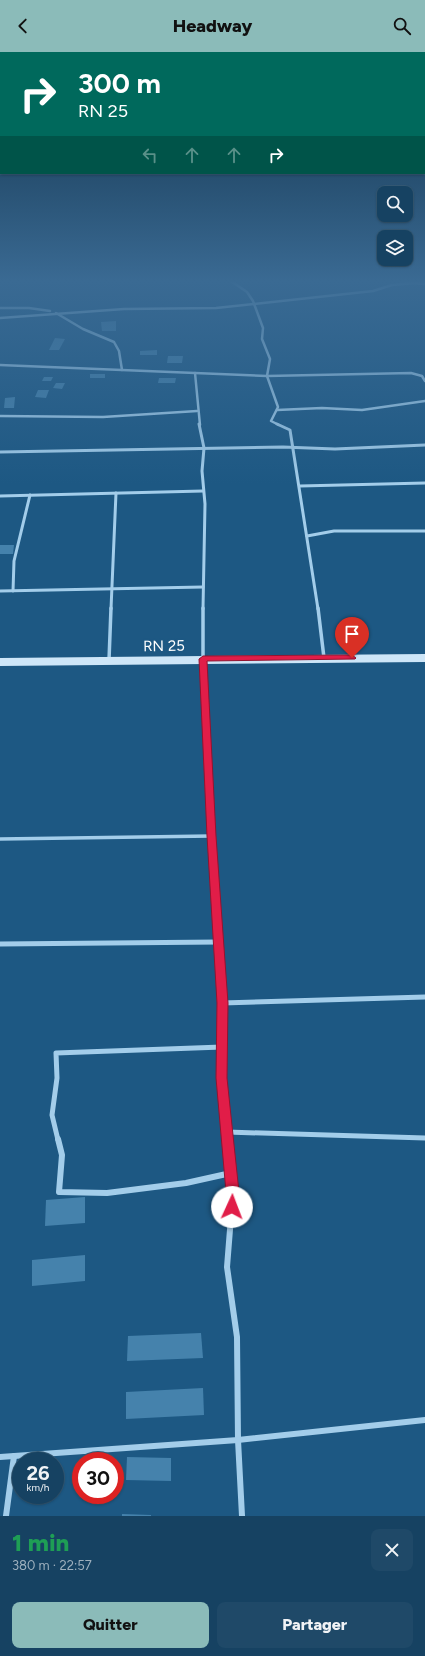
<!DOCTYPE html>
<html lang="fr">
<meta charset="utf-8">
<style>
body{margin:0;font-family:Figtree,sans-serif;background:#1f4968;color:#f1f3f6;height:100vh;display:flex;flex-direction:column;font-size:15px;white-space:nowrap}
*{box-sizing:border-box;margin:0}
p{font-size:13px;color:#9eb0be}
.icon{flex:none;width:22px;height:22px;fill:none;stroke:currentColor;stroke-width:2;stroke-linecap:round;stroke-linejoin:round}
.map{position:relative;height:1464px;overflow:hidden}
.drawer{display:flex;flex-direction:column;background:#164262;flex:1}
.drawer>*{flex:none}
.banner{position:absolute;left:0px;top:0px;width:425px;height:122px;box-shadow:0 1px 3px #0004,0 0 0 1px #355b77;background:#00695c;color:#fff;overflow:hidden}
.buttons{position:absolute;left:377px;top:134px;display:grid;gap:8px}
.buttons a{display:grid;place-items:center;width:36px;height:36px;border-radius:8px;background:#164262;box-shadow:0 1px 3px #0004,0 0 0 1px #355b77;font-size:20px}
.speed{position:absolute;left:12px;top:1400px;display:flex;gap:8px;font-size:20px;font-weight:700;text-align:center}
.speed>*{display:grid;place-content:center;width:52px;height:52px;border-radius:50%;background:#164262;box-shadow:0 1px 3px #0004,0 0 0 1px #355b77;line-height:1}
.speed small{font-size:10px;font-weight:400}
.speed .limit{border:6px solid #d22;background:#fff;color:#111}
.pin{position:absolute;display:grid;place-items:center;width:34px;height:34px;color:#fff;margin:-41px -17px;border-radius:50% 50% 50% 0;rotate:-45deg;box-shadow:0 0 4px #0007}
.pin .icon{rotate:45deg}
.me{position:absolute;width:44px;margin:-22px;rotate:2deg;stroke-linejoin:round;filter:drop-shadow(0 0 3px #0008)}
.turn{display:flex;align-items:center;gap:14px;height:84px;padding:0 12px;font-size:18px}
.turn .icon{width:52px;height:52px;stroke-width:2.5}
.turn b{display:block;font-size:28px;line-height:34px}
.lanes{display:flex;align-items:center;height:38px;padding:0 12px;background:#0003;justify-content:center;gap:20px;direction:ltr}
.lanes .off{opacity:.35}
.round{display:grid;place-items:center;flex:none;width:42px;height:42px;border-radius:8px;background:#1f4968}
.summary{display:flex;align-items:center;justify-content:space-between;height:68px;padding:0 12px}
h1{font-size:24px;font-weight:800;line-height:30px;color:#1e9e55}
.cta{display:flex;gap:8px;margin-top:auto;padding:8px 12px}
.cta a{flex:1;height:46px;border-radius:8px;background:#8bbbb9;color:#111;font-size:16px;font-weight:800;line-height:46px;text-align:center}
.cta a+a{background:#1f4968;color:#f1f3f6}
header{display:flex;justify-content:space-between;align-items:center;height:52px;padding:0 12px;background:#8bbbb9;color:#111;font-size:18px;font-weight:800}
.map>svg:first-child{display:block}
.building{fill:#4582ac}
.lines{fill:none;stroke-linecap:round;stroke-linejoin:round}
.street-far4{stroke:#a3cdea;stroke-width:2.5}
.street-far3{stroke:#a3cdea;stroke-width:3}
.street-far2{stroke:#a3cdea;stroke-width:3.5}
.street-far1{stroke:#a3cdea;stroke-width:5}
.street{stroke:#a3cdea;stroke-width:6}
.secondary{stroke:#cee6f8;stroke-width:8}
.route{fill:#e11d48;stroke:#92132f}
.labels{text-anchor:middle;stroke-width:4;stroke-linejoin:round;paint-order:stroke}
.street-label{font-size:15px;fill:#fff;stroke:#1d5883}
</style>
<header><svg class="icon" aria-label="back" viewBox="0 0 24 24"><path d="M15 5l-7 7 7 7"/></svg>Headway<svg class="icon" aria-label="search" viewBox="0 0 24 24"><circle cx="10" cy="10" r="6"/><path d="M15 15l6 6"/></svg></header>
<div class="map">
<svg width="425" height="1464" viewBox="0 0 425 1464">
<rect width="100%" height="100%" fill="#1d5883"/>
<!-- building -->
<g class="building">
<polygon points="116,269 116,279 102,279 101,270"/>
<polygon points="55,286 65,287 59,298 49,298"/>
<polygon points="157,298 157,303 140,303 140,299"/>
<polygon points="168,304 183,304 182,311 167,311"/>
<rect x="90" y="322" width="15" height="4"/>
<polygon points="44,325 53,325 51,329 42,329"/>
<polygon points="159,326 176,326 175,331 158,331"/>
<polygon points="56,331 65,331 62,337 53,336"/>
<polygon points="38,338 49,338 46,346 35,345"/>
<polygon points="15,345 14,356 4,356 5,346"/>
<polygon points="0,493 14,493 13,502 0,502"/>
<polygon points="85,1145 85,1171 45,1174 46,1148"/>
<polygon points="85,1203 85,1229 32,1234 32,1208"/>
<polygon points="201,1281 203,1306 127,1309 128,1284"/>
<polygon points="203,1336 204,1363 126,1367 126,1340"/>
<polygon points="127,1405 171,1406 171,1429 126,1428"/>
<polygon points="122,1462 151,1463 151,1464 122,1464"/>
</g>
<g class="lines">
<!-- street-far4 -->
<g class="street-far4">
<polyline points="228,227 247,240 253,249 263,276 262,287 270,307 267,324 278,355 271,369 279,373"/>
<polyline points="405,227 414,231 425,232"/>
<polyline points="0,256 29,256 50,259"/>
<polyline points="56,261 83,277 114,290 119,299 122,318"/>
<polyline points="0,266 124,257 216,256 373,239 392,233 414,231"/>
<polyline points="0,313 195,321 200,373"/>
<polyline points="195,321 267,324 411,321 422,324 425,329"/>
<polyline points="277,358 322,356 362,358 425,349"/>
<polyline points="0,364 103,365 197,359"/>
</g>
<!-- street-far3 -->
<g class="street-far3">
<polyline points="199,372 204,396 202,419 205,452 203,557"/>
<polyline points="277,372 290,378 318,557"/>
<polyline points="0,400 283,395 335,397 425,393"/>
<polyline points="300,434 425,431"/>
<polyline points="0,444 203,439"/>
<polyline points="307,484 334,479 425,479"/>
<polyline points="0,539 203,535"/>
<polyline points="13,539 14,509 30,443"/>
<polyline points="111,557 116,441"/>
</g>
<!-- street-far2 -->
<g class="street-far2">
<polyline points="203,556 203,607 211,791"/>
<polyline points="318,556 324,606"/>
<polyline points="109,608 111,556"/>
<polyline points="0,787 211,784"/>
</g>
<!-- street-far1 -->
<g class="street-far1">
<polyline points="211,790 222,951 221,1026 228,1088"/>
<polyline points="0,892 219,890"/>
<polyline points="222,951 425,945"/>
<polyline points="227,1080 425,1086"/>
<polyline points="58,1088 52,1063 57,1026 56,1001 222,995"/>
</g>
<!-- street -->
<g class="street">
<polyline points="58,1087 62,1103 59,1140 107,1141 186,1131 231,1121"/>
<polyline points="227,1087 233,1140 227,1215 237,1285 238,1388 242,1464"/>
<polyline points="0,1405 238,1388 425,1368"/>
<polyline points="6,1464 14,1404"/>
</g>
<!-- secondary -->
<polyline class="secondary" points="0,610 425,606"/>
</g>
<!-- sky -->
<linearGradient id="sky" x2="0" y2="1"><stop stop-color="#103048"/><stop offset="0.53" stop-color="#3a6a93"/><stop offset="1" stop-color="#3a6a93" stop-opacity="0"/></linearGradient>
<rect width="425" height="432" fill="url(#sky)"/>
<!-- route -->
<polygon class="route" points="352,603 356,606 355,607 207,609 216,784 228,951 227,1026 239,1140 236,1159 232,1161 227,1159 225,1155 226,1140 216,1026 217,951 207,784 199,607 203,604"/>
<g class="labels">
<!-- street labels -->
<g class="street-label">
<text transform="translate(164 594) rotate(-1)" y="5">RN 25</text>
</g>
</g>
</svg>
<div class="buttons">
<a><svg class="icon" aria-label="search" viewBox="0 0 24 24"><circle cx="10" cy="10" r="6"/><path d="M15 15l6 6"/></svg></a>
<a><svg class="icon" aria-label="layers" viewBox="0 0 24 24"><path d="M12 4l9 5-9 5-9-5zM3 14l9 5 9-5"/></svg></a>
</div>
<div class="speed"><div>26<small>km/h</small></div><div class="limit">30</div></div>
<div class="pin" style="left:352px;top:606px;background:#d93025"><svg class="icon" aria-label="arrive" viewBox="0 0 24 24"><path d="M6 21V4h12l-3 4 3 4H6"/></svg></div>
<svg class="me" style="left:232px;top:1155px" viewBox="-20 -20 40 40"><circle r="19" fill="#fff"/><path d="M0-13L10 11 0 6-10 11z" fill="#e11d48"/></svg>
<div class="banner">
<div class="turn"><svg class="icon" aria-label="right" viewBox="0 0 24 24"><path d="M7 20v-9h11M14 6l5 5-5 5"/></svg><div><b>300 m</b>RN 25</div></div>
<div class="lanes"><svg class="icon off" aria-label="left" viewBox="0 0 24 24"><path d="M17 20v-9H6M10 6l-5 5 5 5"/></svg><svg class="icon off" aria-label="ahead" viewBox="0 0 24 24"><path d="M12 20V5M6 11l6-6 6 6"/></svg><svg class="icon off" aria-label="ahead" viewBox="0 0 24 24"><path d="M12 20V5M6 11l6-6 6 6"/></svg><svg class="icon" aria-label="right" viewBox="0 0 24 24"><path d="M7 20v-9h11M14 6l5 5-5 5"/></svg></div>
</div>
</div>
<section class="drawer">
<div class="summary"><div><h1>1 min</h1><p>380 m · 22:57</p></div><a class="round"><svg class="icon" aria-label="close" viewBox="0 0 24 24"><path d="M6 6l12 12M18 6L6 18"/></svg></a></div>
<div class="cta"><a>Quitter</a><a>Partager</a></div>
</section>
